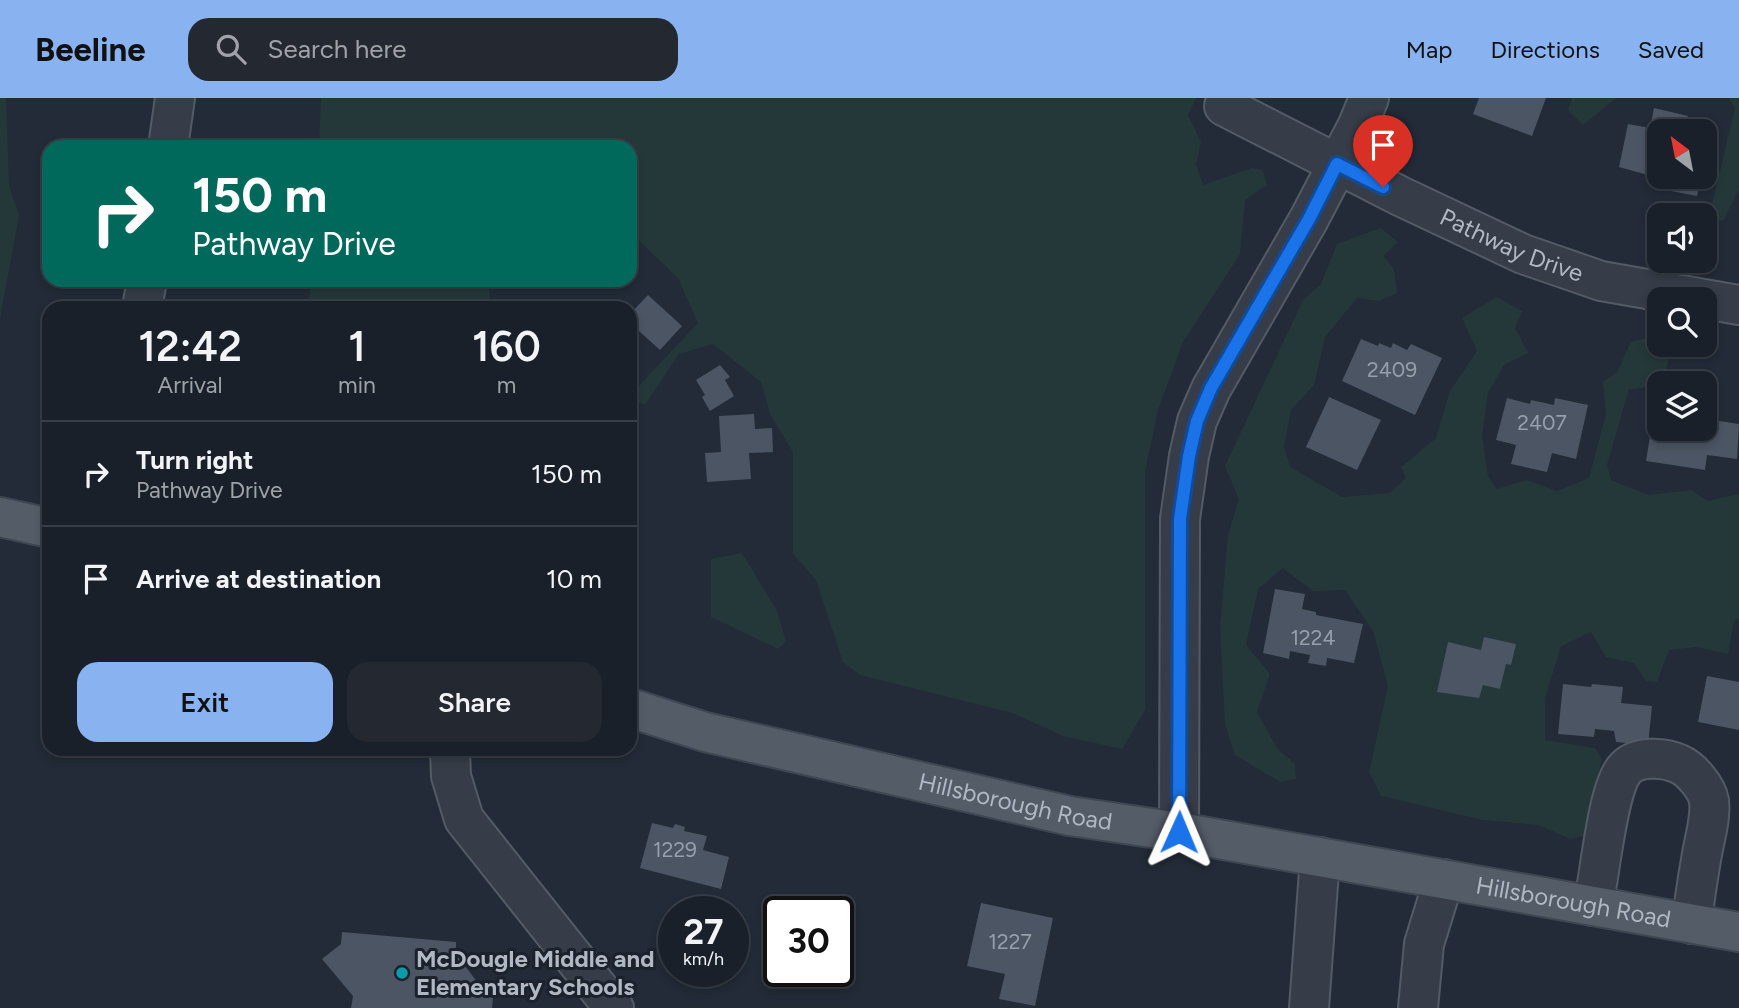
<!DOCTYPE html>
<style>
body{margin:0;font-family:Figtree,sans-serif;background:#232831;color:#f1f3f6;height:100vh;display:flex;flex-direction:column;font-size:26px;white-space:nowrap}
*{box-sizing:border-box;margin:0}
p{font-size:23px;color:#9fa3a8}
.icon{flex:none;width:38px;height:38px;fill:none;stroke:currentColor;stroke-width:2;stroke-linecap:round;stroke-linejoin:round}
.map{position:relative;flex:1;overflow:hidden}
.drawer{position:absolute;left:42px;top:203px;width:595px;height:455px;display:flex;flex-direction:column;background:#1a2029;border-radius:21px;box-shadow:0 4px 10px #0003,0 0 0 2px #383e46}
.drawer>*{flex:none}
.hud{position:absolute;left:42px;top:42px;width:595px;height:147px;border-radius:21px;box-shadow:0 4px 10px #0003,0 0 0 2px #383e46;background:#00695c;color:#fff;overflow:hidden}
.needle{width:46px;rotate:328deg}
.controls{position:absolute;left:1647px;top:21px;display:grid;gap:14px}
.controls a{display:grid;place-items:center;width:70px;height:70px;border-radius:14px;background:#1a2029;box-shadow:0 4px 10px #0003,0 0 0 2px #383e46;font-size:35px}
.speed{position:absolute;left:658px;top:798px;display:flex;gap:14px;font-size:35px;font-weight:700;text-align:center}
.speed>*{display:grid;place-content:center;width:91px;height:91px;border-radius:50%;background:#1a2029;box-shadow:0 4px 10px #0003,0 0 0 2px #383e46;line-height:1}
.speed small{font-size:18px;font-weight:400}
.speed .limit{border:4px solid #111;border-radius:10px;background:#fff;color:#111}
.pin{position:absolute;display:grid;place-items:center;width:60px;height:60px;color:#fff;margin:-72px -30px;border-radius:50% 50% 50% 0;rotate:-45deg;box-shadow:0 0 7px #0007}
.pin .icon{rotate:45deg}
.me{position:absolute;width:77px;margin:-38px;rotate:1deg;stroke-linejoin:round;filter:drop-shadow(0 0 5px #0008)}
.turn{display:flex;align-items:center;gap:24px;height:147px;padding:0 35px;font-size:32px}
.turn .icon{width:91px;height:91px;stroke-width:2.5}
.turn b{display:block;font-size:49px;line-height:60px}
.eta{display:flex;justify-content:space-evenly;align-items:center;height:119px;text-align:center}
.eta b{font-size:42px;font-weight:600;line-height:49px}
.primary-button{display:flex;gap:14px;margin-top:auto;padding:14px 35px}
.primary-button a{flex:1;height:80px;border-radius:21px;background:#89b2f0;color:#111;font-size:28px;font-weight:600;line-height:80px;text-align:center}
.primary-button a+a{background:#232831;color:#f1f3f6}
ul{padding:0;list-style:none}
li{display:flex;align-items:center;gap:21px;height:105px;padding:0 35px;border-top:2px solid #383e46}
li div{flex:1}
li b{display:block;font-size:26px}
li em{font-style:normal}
header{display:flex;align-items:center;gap:42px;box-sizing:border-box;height:98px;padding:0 35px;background:#89b2f0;color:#111}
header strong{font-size:33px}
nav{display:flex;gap:38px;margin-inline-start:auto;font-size:24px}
.search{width:490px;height:63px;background:#232831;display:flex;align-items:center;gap:18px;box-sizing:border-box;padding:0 24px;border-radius:21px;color:#9fa3a8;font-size:26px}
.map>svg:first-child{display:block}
.green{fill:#253839}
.building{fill:#4b5563}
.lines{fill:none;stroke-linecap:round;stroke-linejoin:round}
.minor-casing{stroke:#535b65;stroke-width:42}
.major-casing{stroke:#3f4651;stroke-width:42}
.minor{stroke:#363d48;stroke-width:38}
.major{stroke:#545c68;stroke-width:38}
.route-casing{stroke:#114b97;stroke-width:18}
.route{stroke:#1a73e8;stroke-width:12}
.culture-dot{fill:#0f9aa8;stroke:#1b222c;stroke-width:2.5}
.labels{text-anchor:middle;stroke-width:6;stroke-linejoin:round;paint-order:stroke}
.number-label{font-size:21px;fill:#979fac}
.street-label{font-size:24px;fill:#b0b8c4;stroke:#1b222c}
.poi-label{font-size:24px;font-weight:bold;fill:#b0b8c4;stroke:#1b222c;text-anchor:start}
</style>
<header>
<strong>Beeline</strong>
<div class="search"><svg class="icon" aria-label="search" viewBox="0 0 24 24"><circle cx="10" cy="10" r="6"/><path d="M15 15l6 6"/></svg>Search here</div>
<nav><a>Map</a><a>Directions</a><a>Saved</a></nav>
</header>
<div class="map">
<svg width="1739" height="910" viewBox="0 0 1739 910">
<rect width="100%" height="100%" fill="#222b37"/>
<!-- green -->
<g class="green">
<polygon points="0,0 6,0 9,88 19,117 0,221"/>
<polygon points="321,0 1196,0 1188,17 1201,44 1196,66 1203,87 1252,70 1263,72 1267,87 1245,102 1240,156 1183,244 1158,312 1145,374 1145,612 1122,651 1063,638 1013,615 860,577 843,564 816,482 793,456 793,354 770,316 761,284 713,246 679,256 645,307 635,303 635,292 698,225 678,180 630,134 630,100 638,91 638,78 630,75 630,49 319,49"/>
<polygon points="1572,0 1616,0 1583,27 1568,12"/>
<polygon points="1729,0 1739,0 1739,91 1723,123 1713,121 1711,110 1735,11"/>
<path d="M1381,130l17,14 -15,14 11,13 3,24 -18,8 -22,-3 -32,39 -11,48 -23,25 -7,36 6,21 52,30 48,-4 16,-15 -5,-11 35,-29 14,-47 27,-40 -15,-33 35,-21 25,14 -7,17 13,25 -24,12 -16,28 -6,42 6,41 9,13 30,-9 30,11 32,-13 17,-64 -3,-32 14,-10 14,-30 28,-7v10h15c-9,27 -12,44 -45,44l-22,76 4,15 37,15 43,-5 17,11 31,-7v124l-5,3 -6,33 -32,-7 -27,3 -12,32 -11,-1 -12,-18 -28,-6 -15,-25 -30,14 -16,52v42l50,8 7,11 -18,77 -14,3 -31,-14 -56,-5 -102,-24 -12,-24 19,-86 -15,-55 -28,-41 -32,1 -30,-23 -25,21 -12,56 24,29 -13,38 20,36 18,16 1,15 -16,3 -45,-27 -10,-31 -5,-96 8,-93 11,-36 -14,-33 78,-166 18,-16 16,-40z"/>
<polygon points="311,182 489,182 490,210 308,210"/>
<polygon points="742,455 777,513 786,544 778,551 711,519 711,461"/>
</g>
<!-- building -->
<g class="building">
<polygon points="1479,0 1546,0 1532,38 1473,16"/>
<polygon points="1654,10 1688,18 1684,33 1659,33 1659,80 1619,69 1628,26 1650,30"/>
<polygon points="1668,79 1701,79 1697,98 1666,92"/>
<polygon points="648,197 682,228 660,252 630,225 630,216"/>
<polygon points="1361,241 1378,248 1379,245 1391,250 1393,245 1407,252 1411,246 1442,260 1415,317 1342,283"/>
<polygon points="720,267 730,279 725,282 734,298 710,313 702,299 705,297 696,282"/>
<polygon points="1329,299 1381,322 1357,372 1306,349"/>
<polygon points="1507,300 1530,306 1531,302 1554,307 1555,300 1588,307 1576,361 1552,355 1547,374 1511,366 1516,347 1496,342"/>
<polygon points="1654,313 1659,314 1659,331 1704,331 1704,314 1714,316 1713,322 1739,326 1737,361 1707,357 1705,372 1646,363"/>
<polygon points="754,316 755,331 772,330 773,354 749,355 751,381 707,384 705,355 721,354 719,318"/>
<polygon points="1275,491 1305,496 1302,511 1316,514 1316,517 1363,526 1354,565 1327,560 1326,568 1308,565 1310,557 1290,553 1289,561 1263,555"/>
<polygon points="1484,539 1516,546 1511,567 1506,566 1500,591 1483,587 1479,600 1437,594 1448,544 1481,552"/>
<polygon points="1707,578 1739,584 1739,632 1698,624"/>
<polygon points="1563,586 1591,589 1592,586 1623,589 1621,605 1652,608 1648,647 1616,644 1614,633 1595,631 1594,639 1558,636"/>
<polygon points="652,725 673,730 675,726 685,729 684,733 707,738 703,752 729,759 721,791 640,770"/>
<polygon points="981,805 1053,820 1035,908 999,901 1005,876 967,868"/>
<polygon points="342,834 456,844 456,856 481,889 494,891 492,910 351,910 353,898 322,861 341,846"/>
</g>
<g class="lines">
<defs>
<g id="minor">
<path id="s1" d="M1224,8l176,90 123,58 78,27 138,24"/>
<polyline points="168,49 175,0"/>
<polyline points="142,210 147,182"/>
<polyline points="450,651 451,678 464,721 614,910"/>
<polyline points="1179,734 1180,421 1189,358 1197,323 1211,291 1309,121 1358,27 1369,0"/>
<path d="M1593,808c7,-31 14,-114 31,-136 12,-15 40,-13 55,-6 12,5 28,24 30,37 2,17 -4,36 -7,53 -4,23 -8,46 -10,70"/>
<polyline points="1309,910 1320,759"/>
<polyline points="1418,910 1424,846 1444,781"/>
</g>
<g id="major">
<polyline points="0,419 49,430"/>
<path id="s2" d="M630,610l75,24 365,84 109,16 560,100"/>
</g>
</defs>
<!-- minor casing -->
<use href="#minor" class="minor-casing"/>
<!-- major casing -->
<use href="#major" class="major-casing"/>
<!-- minor -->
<use href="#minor" class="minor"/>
<!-- major -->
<use href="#major" class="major"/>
</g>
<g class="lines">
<defs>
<polyline id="route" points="1179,734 1180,421 1189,358 1197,323 1211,290 1309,121 1337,66 1383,89"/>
</defs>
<!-- route casing -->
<use href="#route" class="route-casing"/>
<!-- route -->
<use href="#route" class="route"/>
</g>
<!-- markers -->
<circle class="culture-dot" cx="402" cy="875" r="7"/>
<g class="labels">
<!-- number labels -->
<g class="number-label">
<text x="1392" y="279">2409</text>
<text x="1542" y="332">2407</text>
<text x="1313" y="547">1224</text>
<text x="675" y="759">1229</text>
<text x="1010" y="851">1227</text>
</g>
<!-- street labels -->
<g class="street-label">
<text dy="8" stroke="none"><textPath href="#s1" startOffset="320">Pathway Drive</textPath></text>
<text dy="8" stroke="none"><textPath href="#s2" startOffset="397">Hillsborough Road</textPath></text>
<text dy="8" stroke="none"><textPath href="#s2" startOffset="964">Hillsborough Road</textPath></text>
</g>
<!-- poi labels -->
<g class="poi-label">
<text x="416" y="869">McDougle Middle and<tspan x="416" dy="28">Elementary Schools</tspan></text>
</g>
</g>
</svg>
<div class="controls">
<a><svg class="needle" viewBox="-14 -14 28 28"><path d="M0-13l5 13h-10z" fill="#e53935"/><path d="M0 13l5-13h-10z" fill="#9fa3a8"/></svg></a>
<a><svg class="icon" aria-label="sound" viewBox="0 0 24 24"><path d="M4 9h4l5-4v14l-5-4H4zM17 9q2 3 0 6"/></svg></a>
<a><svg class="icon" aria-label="search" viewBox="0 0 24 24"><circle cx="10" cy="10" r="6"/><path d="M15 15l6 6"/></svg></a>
<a><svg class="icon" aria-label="layers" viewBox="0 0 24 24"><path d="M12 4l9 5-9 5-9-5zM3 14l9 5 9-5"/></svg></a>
</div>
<div class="speed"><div>27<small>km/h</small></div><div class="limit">30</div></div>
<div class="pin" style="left:1383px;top:89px;background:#d93025"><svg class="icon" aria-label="arrive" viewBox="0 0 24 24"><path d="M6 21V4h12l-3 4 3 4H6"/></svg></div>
<svg class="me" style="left:1179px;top:734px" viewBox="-20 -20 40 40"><path d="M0-17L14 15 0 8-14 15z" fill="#1a73e8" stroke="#fff" stroke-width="4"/></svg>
<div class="hud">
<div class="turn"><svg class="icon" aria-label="right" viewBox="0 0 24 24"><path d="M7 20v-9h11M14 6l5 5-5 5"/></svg><div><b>150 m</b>Pathway Drive</div></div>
</div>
<section class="drawer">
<div class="eta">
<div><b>12:42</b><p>Arrival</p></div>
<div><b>1</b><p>min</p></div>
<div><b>160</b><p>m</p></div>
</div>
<ul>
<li><svg class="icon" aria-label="right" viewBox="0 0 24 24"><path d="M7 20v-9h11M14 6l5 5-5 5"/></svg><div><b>Turn right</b><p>Pathway Drive</p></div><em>150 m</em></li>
<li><svg class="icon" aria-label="arrive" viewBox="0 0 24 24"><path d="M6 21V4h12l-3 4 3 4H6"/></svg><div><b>Arrive at destination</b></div><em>10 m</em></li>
</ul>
<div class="primary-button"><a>Exit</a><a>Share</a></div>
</section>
</div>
